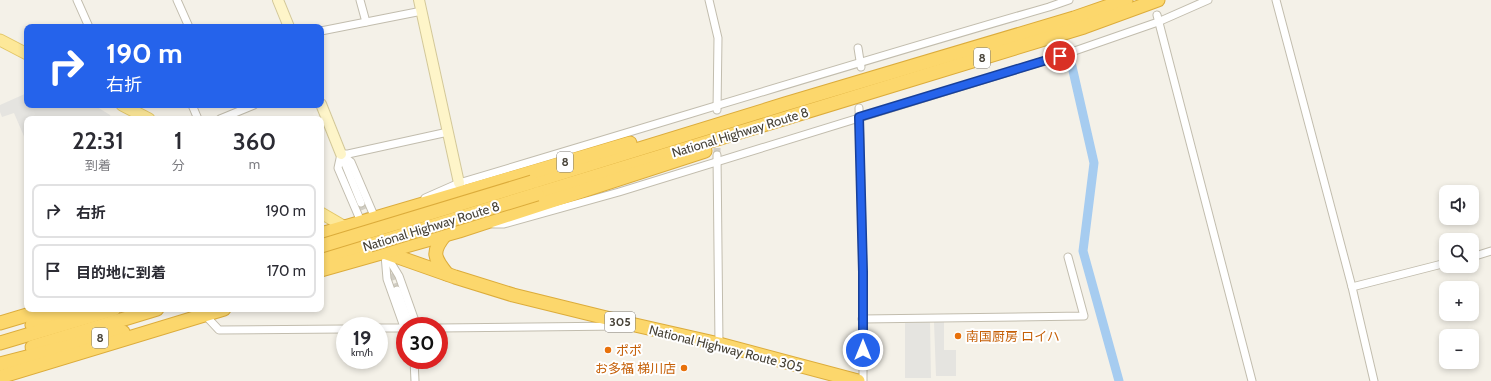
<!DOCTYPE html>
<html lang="ja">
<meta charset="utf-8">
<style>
body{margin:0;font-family:Cabin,"Noto Sans JP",sans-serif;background:#f2f2f3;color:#2b2b33;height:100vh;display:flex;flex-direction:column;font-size:15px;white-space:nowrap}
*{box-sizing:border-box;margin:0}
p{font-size:13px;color:#7c7c81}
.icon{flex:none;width:22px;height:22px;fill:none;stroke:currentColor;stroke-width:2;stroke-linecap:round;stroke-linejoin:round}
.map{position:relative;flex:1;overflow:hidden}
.details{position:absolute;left:24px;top:116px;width:300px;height:196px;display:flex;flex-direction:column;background:#fff;border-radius:8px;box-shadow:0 2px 6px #0003}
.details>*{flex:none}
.banner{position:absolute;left:24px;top:24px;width:300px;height:84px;border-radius:8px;box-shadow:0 2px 6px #0003;background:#2563eb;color:#fff;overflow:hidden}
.buttons{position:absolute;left:1439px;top:185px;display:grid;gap:8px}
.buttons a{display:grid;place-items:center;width:40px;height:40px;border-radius:8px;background:#fff;box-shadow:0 2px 6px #0003;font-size:20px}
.speed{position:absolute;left:336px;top:317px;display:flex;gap:8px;font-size:20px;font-weight:700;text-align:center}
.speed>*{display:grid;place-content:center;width:52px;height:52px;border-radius:50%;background:#fff;box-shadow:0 2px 6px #0003;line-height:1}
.speed small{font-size:10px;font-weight:400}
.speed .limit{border:6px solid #d22;background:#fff;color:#111}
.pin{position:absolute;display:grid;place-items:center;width:34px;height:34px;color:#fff;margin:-17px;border:2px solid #fff;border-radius:50%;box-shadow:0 1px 4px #0007}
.me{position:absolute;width:44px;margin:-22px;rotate:0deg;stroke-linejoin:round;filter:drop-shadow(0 0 3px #0008)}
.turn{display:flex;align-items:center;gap:14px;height:84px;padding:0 16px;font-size:18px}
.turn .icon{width:52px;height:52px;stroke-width:2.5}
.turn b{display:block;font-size:28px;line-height:34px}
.eta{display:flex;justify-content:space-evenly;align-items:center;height:68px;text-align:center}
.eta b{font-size:24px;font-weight:600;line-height:28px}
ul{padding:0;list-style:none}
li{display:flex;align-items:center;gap:12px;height:54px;margin:0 8px 6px;padding:0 8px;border:2px solid #e1e1e2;border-radius:8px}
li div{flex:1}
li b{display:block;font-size:15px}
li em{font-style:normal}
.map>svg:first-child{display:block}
.parking{fill:#e5e4e0}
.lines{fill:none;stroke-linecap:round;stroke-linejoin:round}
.canal{stroke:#a6ccf0;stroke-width:9}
.street-tunnel{stroke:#d1cec5;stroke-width:7;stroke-dasharray:7 3.5;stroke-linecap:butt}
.street-casing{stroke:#c2bdae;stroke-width:9}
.secondary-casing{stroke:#d3c899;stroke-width:12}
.primary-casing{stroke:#e3c768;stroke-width:13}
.highway-casing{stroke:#dcac3b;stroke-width:15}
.street{stroke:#fff;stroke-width:7}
.secondary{stroke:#fef5c9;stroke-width:10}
.primary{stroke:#fde899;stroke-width:11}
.highway{stroke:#fcd76c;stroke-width:13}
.highway-bridge-casing{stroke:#dcac3b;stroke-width:15;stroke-linecap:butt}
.highway-bridge{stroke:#fcd76c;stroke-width:13}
.route-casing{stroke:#184099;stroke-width:10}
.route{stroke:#2563eb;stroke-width:7}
.food-dot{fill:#e8710a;stroke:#fff;stroke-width:1.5}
.labels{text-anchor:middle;stroke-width:4;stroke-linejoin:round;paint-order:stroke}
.shield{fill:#fff;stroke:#7e7b73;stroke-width:1}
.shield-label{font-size:12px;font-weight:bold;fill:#474237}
.street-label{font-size:13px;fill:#474237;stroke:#fff}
.food-label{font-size:13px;fill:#c56008;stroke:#fff;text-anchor:start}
</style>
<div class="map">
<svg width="1491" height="381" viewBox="0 0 1491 381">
<rect width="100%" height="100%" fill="#f4f1e8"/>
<!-- parking -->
<g class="parking">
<polygon points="27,93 27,105 94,105 110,115 112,119 27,119 26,141 14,113 2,117 0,112 0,105"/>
<polygon points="930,321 931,378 905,378 905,322"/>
<polygon points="934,322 944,322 944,350 956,350 956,376 936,376"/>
</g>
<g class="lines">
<!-- canal -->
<polyline class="canal" points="1071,62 1094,163 1083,251 1119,381"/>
<!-- street-tunnel -->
<g class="street-tunnel">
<polyline points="717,155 717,137"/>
<polyline points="361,203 369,221"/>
<polyline points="387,264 397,290"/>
</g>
<defs>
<g id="street">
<polyline points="77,0 89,27"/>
<polyline points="177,0 189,27"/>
<polyline points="360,0 366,22"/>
<polyline points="709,0 718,38 717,110"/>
<polyline points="1276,0 1352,287 1374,381"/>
<polyline points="1157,15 1252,381"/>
<polyline points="321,31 422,11"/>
<polyline points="858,48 861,67"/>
<polyline points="192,105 198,119"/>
<polyline points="859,108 863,272 863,381"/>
<polyline points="220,119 254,105"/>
<polyline points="341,154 338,168 362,224"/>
<polyline points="341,154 351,162 375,218 383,244"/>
<polyline points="341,154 348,154 448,132"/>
<polyline points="341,154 361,203"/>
<polyline points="717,155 719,344"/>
<path d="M425,198l34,-15c196,-58 392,-119 590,-176l20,-7"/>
<polyline points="493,224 504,224 619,192 1060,56 1158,22 1208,0"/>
<polyline points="385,253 399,276 415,321 412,326"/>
<polyline points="385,255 387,279 403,324 407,326"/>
<polyline points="1472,257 1491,251"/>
<polyline points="1352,287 1446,263"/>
<polyline points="397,290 410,326"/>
<polyline points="205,315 219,330 345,329"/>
<polyline points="862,319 1084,316 1068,257"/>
<polyline points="379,328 405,328"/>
<polyline points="439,328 623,326"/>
<polyline points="414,360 415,381"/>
</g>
<g id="secondary">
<polyline points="278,0 289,27"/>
<polyline points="419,0 459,183"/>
<polyline points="321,104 341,154"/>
</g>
<g id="primary">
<polyline points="0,40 27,54"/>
<polyline points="122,105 149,119"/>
<polyline points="321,213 345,227"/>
</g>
<g id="highway">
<polyline points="532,182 785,104 1074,18 1126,0"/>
<polyline points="537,194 1084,27 1158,0"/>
<polyline points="345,227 384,252 455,277 513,295 635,325 719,344 858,381"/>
<polyline points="321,234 630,143"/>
<path d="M445,235c-14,17 -11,23 2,39"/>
<polyline points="321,259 370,245"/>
<polyline points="321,270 459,231 705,151"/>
<polyline points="0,323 47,309"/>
<polyline points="32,325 79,309"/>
<polyline points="0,343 114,309"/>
<polyline points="32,347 157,309"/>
<polyline points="0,364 123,332"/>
<polyline points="0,377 224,309"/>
</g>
</defs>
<!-- street casing -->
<use href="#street" class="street-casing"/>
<!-- secondary casing -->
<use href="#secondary" class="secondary-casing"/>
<!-- primary casing -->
<use href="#primary" class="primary-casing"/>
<!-- highway casing -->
<use href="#highway" class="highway-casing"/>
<!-- street -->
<use href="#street" class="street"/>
<!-- secondary -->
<use href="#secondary" class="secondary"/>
<!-- primary -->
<use href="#primary" class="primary"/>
<!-- highway -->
<use href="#highway" class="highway"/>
<defs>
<g id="highway-bridge">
<polyline points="370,245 537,194"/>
<polyline points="321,246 532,182"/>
</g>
</defs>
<!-- highway-bridge casing -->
<use href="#highway-bridge" class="highway-bridge-casing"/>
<!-- highway-bridge -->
<use href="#highway-bridge" class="highway-bridge"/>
</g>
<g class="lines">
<defs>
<polyline id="route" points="863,350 863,272 859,117 1060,56"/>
</defs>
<!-- route casing -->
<use href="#route" class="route-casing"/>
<!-- route -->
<use href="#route" class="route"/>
</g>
<!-- markers -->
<g class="food-dot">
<circle cx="958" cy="336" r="4"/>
<circle cx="608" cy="350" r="4"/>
<circle cx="684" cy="368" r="4"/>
</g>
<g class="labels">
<!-- shield labels -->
<g class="shield">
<rect x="974" y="48" width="16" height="20" rx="3"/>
<rect x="557" y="152" width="16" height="20" rx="3"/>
<rect x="605" y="312" width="30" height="20" rx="3"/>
<rect x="92" y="328" width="16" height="20" rx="3"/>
</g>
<g class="shield-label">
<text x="982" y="62">8</text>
<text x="565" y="166">8</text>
<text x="620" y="326">305</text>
<text x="100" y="342">8</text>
</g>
<!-- street labels -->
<g class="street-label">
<text transform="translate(740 132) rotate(-17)" y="5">National Highway Route 8</text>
<text transform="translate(431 226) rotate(-17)" y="5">National Highway Route 8</text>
<text transform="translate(726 348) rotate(14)" y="5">National Highway Route 305</text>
</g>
<!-- food labels -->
<g class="food-label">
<text x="966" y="341">南国厨房 ロイハ</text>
<text x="616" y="355">ポポ</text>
<text x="676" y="373" text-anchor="end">お多福 梯川店</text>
</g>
</g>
</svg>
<div class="buttons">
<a><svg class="icon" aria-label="sound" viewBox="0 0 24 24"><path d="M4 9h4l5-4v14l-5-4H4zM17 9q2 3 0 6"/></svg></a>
<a><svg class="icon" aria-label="search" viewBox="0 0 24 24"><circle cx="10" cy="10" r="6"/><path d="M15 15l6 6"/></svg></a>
<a>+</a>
<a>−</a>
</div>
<div class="speed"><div>19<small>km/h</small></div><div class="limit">30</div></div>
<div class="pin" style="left:1060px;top:56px;background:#d93025"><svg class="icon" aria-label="arrive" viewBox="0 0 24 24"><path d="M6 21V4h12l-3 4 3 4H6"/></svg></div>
<svg class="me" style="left:863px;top:350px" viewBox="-20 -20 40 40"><circle r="17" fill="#2563eb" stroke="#fff" stroke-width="3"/><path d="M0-11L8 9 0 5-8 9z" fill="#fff"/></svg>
<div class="banner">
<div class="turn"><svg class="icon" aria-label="right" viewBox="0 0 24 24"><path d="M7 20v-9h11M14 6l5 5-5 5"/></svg><div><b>190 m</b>右折</div></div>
</div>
<section class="details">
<div class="eta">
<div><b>22:31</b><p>到着</p></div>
<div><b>1</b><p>分</p></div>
<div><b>360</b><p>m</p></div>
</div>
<ul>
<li><svg class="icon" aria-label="right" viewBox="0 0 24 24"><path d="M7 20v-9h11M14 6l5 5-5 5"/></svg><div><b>右折</b></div><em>190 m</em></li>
<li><svg class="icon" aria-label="arrive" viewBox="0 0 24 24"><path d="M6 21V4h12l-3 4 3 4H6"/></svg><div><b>目的地に到着</b></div><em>170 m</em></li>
</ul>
</section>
</div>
